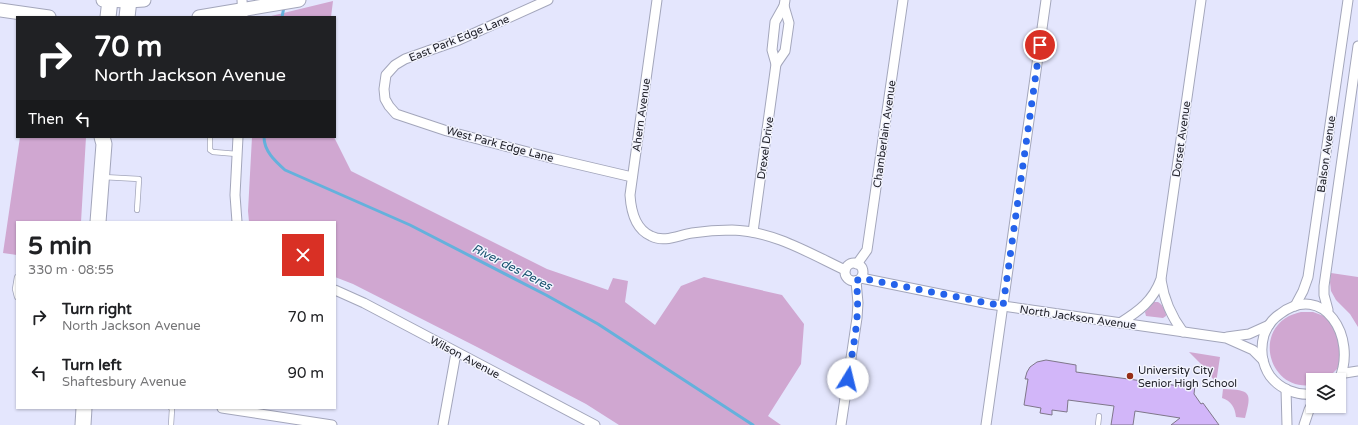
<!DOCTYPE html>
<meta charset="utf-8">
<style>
body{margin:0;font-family:"Varela Round",sans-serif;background:#f2f2f2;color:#202124;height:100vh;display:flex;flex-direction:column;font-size:15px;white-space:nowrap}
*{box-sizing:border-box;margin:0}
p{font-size:13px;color:#757577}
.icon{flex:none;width:22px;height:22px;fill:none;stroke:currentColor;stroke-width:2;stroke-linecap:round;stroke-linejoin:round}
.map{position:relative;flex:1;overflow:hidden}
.side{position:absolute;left:16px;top:221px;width:320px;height:188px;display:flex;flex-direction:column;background:#fff;border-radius:0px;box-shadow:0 1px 3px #0004}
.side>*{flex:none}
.guide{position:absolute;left:16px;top:16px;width:320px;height:122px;border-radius:0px;box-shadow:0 1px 3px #0004;background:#202124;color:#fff;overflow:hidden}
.tools{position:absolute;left:1306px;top:373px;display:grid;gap:8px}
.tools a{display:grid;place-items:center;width:40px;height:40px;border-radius:0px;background:#fff;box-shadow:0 1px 3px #0004;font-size:20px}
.pin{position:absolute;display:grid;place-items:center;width:34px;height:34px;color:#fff;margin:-17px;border:2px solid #fff;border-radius:50%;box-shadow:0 1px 4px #0007}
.me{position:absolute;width:44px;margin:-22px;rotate:9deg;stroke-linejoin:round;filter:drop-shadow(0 0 3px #0008)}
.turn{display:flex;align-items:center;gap:14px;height:84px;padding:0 12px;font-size:18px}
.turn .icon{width:52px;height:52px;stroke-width:2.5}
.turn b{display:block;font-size:28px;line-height:34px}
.then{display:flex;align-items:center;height:38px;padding:0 12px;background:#0003;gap:8px;font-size:15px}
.round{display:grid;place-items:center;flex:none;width:42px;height:42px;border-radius:0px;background:#f2f2f2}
.summary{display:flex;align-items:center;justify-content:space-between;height:68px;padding:0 12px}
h1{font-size:24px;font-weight:800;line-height:30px}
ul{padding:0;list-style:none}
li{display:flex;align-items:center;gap:12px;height:56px;padding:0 12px}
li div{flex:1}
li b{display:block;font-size:15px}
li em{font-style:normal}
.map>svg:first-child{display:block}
.green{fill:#d0a7d1}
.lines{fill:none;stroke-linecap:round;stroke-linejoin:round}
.stream{stroke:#65b1dc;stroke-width:3}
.building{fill:#d2b6f9;stroke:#7f778a}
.lane-casing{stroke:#a3a6bb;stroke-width:6}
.street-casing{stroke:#a3a6bb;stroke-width:11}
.secondary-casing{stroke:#a3a6bb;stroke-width:15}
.primary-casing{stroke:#a3a6bb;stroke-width:17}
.lane{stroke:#fff;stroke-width:4.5}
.street{stroke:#fff;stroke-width:9}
.secondary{stroke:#fff;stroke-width:13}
.primary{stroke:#fff;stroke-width:15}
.route{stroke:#2563eb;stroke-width:7;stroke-dasharray:0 12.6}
.poi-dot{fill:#962e16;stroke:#f3f4fe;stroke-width:1.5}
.labels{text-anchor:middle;stroke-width:3;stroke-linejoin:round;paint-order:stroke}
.street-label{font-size:11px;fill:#202129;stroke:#f3f4fe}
.poi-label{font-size:11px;fill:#202129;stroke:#f3f4fe;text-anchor:start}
.water-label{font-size:12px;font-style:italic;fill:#16516e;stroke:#f3f4fe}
</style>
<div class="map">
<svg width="1358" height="425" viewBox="0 0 1358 425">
<rect width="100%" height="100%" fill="#e4e6fd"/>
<!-- green -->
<g class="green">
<polygon points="333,1 331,17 267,17"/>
<polygon points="20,137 86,137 81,222 17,222 17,255 3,253"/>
<polygon points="252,137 334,137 351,171 547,269 608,290 613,278 628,281 625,302 655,325 681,286 704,277 782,295 804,324 801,364 768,416 781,425 619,425 586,404 477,347 353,284 335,277 335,222 249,222 248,211"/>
<polygon points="1331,273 1358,277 1358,327 1350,314 1336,300 1331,291 1330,282"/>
<path d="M1154,302h4c5,3 8,9 8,14l-3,2 -17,-2 -1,-4z"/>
<path d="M1301,312h12l11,4 10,8 8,33 -5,12 -8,8 -4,3h-12v5c-42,7 -60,-50 -24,-69 4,-2 8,-3 12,-4z"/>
<polygon points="1189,352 1220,357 1216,383 1204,367"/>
<path d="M1223,389c28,1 29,3 22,29l-9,-1c-1,-10 -5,-16 -14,-19z"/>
</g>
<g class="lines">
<!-- stream -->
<g class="stream">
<polyline points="282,17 284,7"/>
<path d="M264,137c0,14 11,24 21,33l125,55 136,70 52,29 155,101"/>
</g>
</g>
<!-- building -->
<polygon class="building" points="1046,360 1076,365 1076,372 1180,386 1180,383 1195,385 1194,394 1201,404 1203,403 1219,425 1171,425 1180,418 1135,411 1133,425 1111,425 1114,406 1068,400 1067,412 1052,410 1052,415 1040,413 1041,408 1024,405 1028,379 1025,379 1027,372 1030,367 1037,362"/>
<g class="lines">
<defs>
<g id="lane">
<polyline points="210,137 210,150 213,152 237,154"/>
<polyline points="103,177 139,179 137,210"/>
<polyline points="17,277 15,289 17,297"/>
<polyline points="171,408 172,409 171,425"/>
<polyline points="1098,425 1099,416"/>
</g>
<g id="street">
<polyline points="242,0 243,17"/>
<polyline points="548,0 459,40 405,59 395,65 386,75 384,89 385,99 389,106 396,114 447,131 551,158 632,177"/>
<path d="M657,0l-27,195c1,16 5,34 21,41 13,7 28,-1 41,-3 13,-2 27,-3 40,-3 41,1 77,23 113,40"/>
<polyline points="776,64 785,51 789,23 784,6"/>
<polyline points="237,222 235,195 238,137"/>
<polyline points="753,232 776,64 772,50 775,22 784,6 785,0"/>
<circle cx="854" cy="272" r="9"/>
<polyline points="857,264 867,250 903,0"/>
<polyline points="861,278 989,304 1226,338 1253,350 1263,360"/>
<path d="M1161,280c3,20 10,36 22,52"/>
<polyline points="335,290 364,303 595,425"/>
<polyline points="1295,306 1303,291 1308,277 1348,0"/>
<polyline points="1328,310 1324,295 1324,286 1358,46"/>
<path d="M1120,323c19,-12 33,-22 41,-44l40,-279"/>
<polyline points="1227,337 1249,334 1269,325"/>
<polyline points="1345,373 1358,371"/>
<polyline points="1286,389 1287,425"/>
<path d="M1313,394c-16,2 -33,-5 -43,-18 -8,-12 -10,-27 -6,-41 3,-8 8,-16 16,-21 43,-33 78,23 59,66"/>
<polyline points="222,408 332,425"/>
<polyline points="443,425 456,353"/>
<polyline points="841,425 857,318 858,303 856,281"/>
<polyline points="986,425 1046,0"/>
<polyline points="1304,425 1309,410 1313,402"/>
</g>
<g id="secondary">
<polyline points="103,0 128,1 144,0"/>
<polyline points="0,10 49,17"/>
<polyline points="199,17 299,0"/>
</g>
<g id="primary">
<polyline points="108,17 110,0"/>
<polyline points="127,17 129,0"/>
<polyline points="98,222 104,144 102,137"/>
<polyline points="83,425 84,408"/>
</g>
</defs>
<!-- lane casing -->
<use href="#lane" class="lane-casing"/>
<!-- street casing -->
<use href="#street" class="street-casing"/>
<!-- secondary casing -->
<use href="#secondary" class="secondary-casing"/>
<!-- primary casing -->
<use href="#primary" class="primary-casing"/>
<!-- lane -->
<use href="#lane" class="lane"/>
<!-- street -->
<use href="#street" class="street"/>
<!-- secondary -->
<use href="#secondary" class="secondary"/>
<!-- primary -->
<use href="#primary" class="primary"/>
</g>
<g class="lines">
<!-- route -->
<path class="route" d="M848,379c5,-33 13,-65 8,-98l5,-3 142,28 37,-261"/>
</g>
<!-- markers -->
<circle class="poi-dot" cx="1130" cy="376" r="4"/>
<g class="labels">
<!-- street labels -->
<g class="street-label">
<text transform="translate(459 38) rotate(-22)" y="4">East Park Edge Lane</text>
<text transform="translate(641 115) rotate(-82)" y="4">Ahern Avenue</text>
<text transform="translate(884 134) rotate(-82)" y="4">Chamberlain Avenue</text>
<text transform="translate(1181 139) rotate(-82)" y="4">Dorset Avenue</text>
<text transform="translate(500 144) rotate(15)" y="4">West Park Edge Lane</text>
<text transform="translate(765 148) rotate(-82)" y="4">Drexel Drive</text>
<text transform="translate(1326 154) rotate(-82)" y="4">Balson Avenue</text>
<text transform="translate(1078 317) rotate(8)" y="4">North Jackson Avenue</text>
<text transform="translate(465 357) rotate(28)" y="4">Wilson Avenue</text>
</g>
<!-- poi labels -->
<g class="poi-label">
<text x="1138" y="374">University City<tspan x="1138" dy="13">Senior High School</tspan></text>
</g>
<!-- water labels -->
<g class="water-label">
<text transform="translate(512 267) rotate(27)" y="4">River des Peres</text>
</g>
</g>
</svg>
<div class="tools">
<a><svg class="icon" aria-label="layers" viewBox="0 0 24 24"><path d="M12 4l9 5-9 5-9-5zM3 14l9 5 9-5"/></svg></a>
</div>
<div class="pin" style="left:1040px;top:45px;background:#d93025"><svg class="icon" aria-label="arrive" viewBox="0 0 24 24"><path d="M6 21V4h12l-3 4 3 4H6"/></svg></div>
<svg class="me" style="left:848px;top:379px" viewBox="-20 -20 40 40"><circle r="19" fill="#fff"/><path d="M0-13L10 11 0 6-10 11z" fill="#2563eb"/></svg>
<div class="guide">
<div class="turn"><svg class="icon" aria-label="right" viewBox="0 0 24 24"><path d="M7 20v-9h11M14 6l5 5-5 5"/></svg><div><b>70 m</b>North Jackson Avenue</div></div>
<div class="then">Then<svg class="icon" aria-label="left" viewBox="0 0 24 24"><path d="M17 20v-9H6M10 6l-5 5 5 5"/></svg></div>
</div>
<section class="side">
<div class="summary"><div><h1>5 min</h1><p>330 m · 08:55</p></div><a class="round" style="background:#d93025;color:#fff"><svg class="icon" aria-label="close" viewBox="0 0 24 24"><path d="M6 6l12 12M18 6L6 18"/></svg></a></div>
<ul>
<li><svg class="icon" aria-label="right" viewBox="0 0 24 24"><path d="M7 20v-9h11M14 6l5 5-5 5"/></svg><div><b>Turn right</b><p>North Jackson Avenue</p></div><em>70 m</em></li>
<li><svg class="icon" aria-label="left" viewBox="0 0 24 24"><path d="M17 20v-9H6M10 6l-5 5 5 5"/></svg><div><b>Turn left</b><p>Shaftesbury Avenue</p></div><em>90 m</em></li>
</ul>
</section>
</div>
